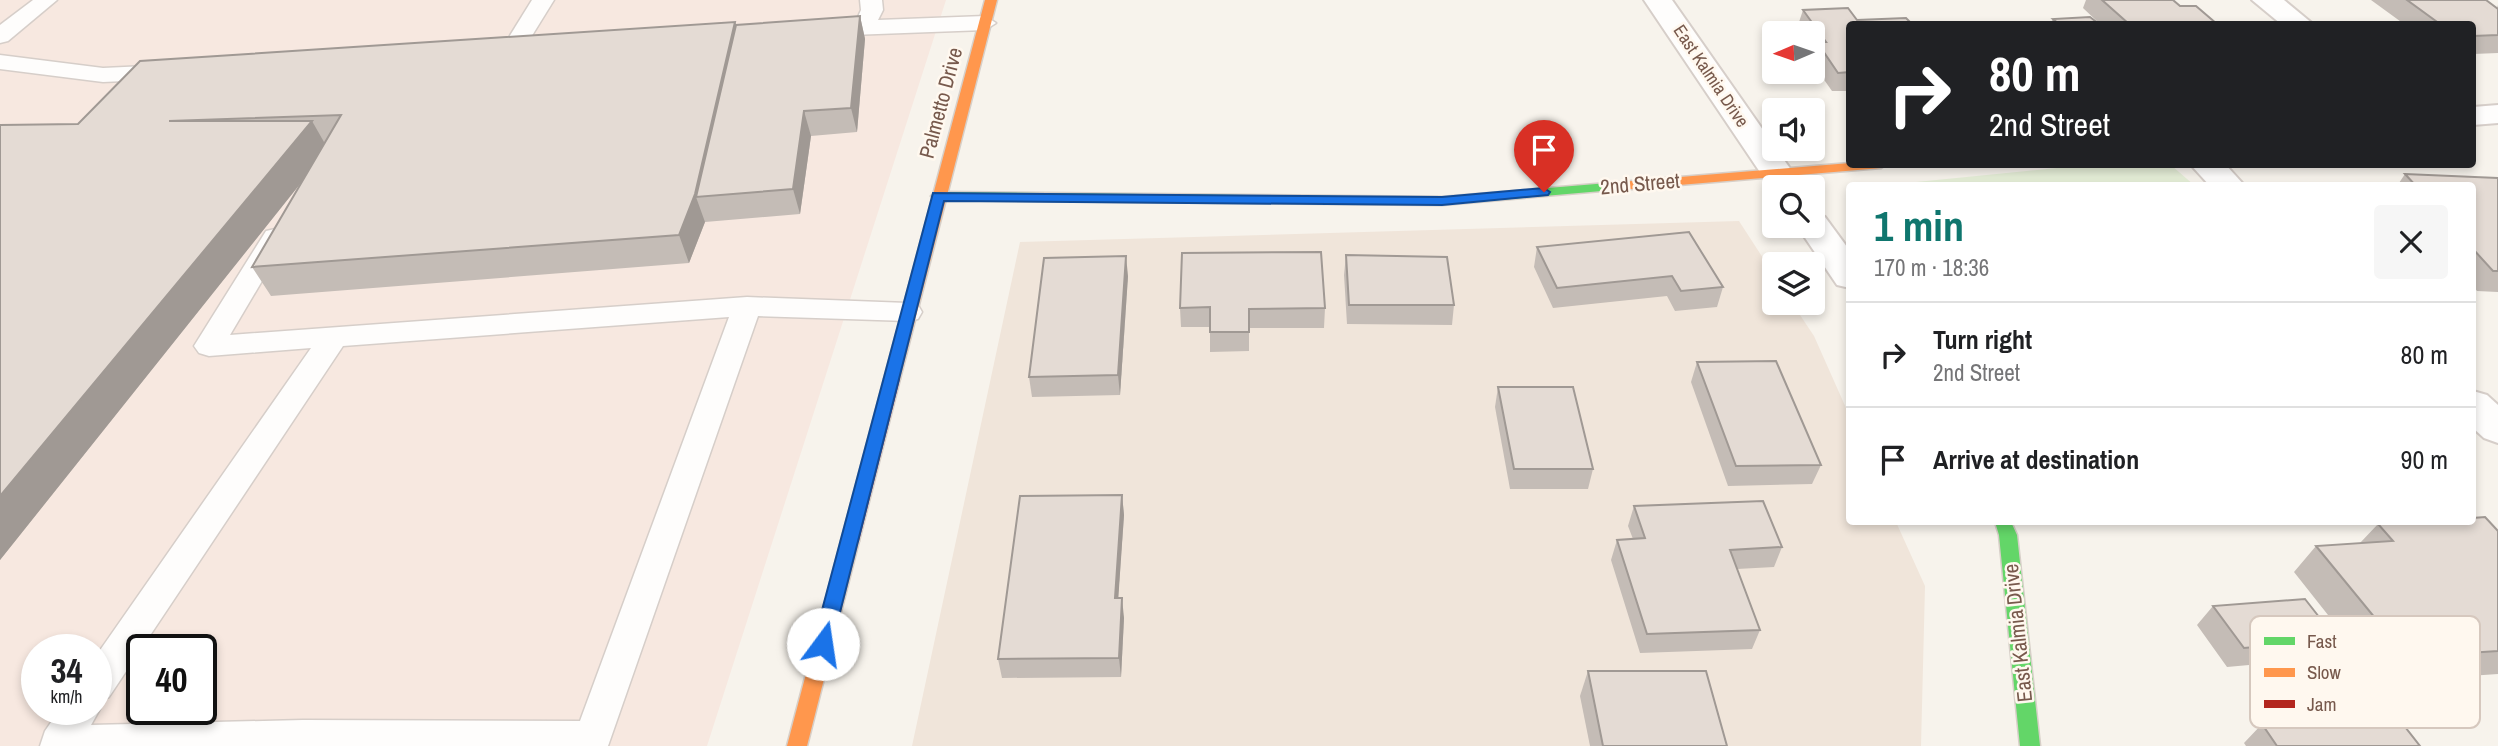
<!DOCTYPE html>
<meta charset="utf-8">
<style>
body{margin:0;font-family:"Archivo Narrow",sans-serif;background:#f6f6f6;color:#202124;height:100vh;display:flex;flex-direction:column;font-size:26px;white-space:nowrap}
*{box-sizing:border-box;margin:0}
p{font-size:23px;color:#757577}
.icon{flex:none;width:38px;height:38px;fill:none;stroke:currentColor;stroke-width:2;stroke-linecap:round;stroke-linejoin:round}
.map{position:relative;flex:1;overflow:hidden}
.drawer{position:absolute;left:1846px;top:182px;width:630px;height:343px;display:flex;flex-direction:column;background:#fff;border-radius:7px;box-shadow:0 4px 10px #0003}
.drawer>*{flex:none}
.banner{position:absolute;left:1846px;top:21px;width:630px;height:147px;border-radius:7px;box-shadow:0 4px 10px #0003;background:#202124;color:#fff;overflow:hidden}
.needle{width:46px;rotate:268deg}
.controls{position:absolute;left:1762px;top:21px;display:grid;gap:14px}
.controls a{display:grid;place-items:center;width:63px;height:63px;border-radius:7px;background:#fff;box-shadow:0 4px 10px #0003;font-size:35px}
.speed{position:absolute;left:21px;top:634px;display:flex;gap:14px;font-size:35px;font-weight:700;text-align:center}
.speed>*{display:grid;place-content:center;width:91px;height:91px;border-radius:50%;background:#fff;box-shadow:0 4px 10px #0003;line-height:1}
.speed small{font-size:18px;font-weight:400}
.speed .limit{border:4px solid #111;border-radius:10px;background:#fff;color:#111}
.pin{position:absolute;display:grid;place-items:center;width:60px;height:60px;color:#fff;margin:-72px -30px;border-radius:50% 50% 50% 0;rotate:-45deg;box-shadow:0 0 7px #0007}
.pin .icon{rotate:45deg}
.me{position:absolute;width:77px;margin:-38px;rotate:14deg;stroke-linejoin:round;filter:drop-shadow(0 0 5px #0008)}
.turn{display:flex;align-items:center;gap:24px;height:147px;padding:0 28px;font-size:32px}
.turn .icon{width:91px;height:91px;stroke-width:2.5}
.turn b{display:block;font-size:49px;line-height:60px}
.round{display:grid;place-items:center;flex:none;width:74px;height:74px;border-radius:7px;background:#f6f6f6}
.summary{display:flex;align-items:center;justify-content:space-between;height:119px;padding:0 28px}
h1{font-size:42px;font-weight:700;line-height:52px;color:#0f766e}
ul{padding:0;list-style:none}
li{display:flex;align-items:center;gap:21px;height:105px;padding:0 28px;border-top:2px solid #e0e0e0}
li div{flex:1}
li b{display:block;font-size:26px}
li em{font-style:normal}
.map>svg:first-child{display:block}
.residential{fill:#f0e5da}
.commercial{fill:#f7e8e0;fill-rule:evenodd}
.green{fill:#e5eed7}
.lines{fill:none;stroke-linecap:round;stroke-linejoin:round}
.lane-casing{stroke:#d6cec9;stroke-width:3}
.street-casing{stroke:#d6cec9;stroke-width:4}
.fast-casing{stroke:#d7cfc8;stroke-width:3}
.slow-casing{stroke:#d7cfc8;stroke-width:3}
.jam-casing{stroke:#d7cfc8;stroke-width:3}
.lane{fill:#fefdfc;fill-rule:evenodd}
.street{fill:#fefdfc;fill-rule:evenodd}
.fast{fill:#63d668;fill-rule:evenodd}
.slow{fill:#ff974d;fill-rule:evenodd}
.jam{fill:#b3261e;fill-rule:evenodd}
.wall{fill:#c4bcb6}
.shaded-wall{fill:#a09994}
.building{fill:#e4dbd4;stroke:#a09994;stroke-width:2}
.route{fill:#1a73e8;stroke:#114b97;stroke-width:2}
.labels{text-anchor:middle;stroke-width:5;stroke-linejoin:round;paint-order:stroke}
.far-street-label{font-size:18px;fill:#77594c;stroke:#fff8ef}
.street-label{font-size:21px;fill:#77594c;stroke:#fff8ef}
.key{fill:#fff8ef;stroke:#d6c8be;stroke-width:2}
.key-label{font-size:19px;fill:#77594c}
</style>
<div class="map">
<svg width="2498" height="746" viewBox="0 0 2498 746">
<rect width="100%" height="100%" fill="#f7f3ec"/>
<!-- residential -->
<polygon class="residential" points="1739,221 1774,275 1774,303 1792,303 1814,336 1850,417 1850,522 1896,522 1925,586 1921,746 912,746 1020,242"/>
<!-- commercial -->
<path class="commercial" d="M0,0h946l-239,746h-707zM37,649h59v60h-59zM142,649h59v60h-59z"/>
<!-- green -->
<polygon class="green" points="2097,164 2172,166 2194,185 1886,185"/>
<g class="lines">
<defs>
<g id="lane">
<polygon points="33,0 57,0 8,41 0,43 0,25"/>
<polygon points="532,0 554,0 520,55 504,55 501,50"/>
<polygon points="860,0 882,0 883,10 878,20 985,16 996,23 985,30 824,36 813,29 824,22 856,21 861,10"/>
<polygon points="0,55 103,68 167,65 175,67 179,72 175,77 167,79 103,82 0,69"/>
<polygon points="275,229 284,231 288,237 230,335 747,297 908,303 918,305 922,312 918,319 908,321 758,316 608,746 40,746 45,731 60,709 96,709 96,702 100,709 91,725 303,720 580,721 729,317 343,346 109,697 96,702 96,656 311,348 209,356 199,353 194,346 266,231"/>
</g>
<g id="street">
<polygon points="1644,0 1672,0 1803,187 1774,187 1774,193"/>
<polygon points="2252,0 2284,0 2313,24 2281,24"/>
<polygon points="2498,105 2498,123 2473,125 2473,107"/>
<polygon points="2190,164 2225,164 2245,186 2210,186"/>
<polygon points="1813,213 1825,217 1850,251 1850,288 1837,285 1797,226 1813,226"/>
<polygon points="2473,391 2487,395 2498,405 2498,443 2484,438 2473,428"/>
</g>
<g id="fast">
<polygon points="1608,183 1613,184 1615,187 1613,190 1442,205 938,200 931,196 938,192 1442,197"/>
<polygon points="1995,522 2011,522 2017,535 2040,746 2020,746 1999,535"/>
</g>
<g id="slow">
<polygon points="985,0 997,0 900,379 892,385 884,379"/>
<polygon points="1850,163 1887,164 1881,168 1608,191 1601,187 1608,183"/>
<polygon points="850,534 856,536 859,541 807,746 787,746 841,541 844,536"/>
</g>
<polygon id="jam" points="892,373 900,379 859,541 856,546 850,548 844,546 841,541 884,379"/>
</defs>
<!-- lane casing -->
<use href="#lane" class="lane-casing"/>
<!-- street casing -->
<use href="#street" class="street-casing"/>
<!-- fast casing -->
<use href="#fast" class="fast-casing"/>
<!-- slow casing -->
<use href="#slow" class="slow-casing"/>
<!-- jam casing -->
<use href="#jam" class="jam-casing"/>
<!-- lane -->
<use href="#lane" class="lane"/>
<!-- street -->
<use href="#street" class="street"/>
<!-- fast -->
<use href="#fast" class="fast"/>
<!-- slow -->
<use href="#slow" class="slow"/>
<!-- jam -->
<use href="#jam" class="jam"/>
</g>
<!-- wall -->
<g class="wall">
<polygon points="2086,0 2173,0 2180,6 2217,24 2100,24 2083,8"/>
<polygon points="2371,0 2486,0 2497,8 2498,5 2498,53 2473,54 2473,24 2404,24"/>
<polygon points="1803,10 1857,20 1850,24 1850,91 1832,91 1813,64 1813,33 1801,33 1797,28"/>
<polygon points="860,16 865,39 857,132 811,136 800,214 705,222 689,263 271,296 252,267 303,180 0,560 0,125 78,124 735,22 736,25"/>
<polygon points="2053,19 2099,24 2050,24"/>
<polygon points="2405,174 2498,178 2498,292 2477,291 2473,286 2473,186 2397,186"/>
<polygon points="1537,247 1723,287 1717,307 1675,311 1667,296 1553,308 1534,267"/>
<polygon points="1346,255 1454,305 1452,325 1347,324 1344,275"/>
<polygon points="1128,276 1120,395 1032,397 1029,377"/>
<polygon points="1180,308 1325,308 1324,328 1249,328 1249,351 1210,352 1210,327 1181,327"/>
<polygon points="1697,362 1821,465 1812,484 1728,486 1691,382"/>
<polygon points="1498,387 1593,469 1588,489 1510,489 1495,407"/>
<polygon points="1122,495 1124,515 1118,598 1124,618 1121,677 1002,678 998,659"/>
<polygon points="1634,506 1782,547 1774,567 1737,569 1760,630 1752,649 1640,653 1611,560 1617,540 1633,539 1628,526"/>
<polygon points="2378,524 2498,531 2498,674 2381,682 2294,572 2316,546 2360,543"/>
<polygon points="2213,606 2420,746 2246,746 2244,743 2262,724 2289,721 2249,665 2227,667 2197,625"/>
<polygon points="1588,671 1727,746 1590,746 1580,696"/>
</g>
<!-- shaded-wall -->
<g class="shaded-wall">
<polygon points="860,16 865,39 857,132 851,108"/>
<polygon points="735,22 743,48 696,197 705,222 689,263 679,235"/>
<polygon points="804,111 811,136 800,214 793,189"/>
<polygon points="312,121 328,149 0,560 0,496"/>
<polygon points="1126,256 1128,276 1120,395 1118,375"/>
<polygon points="1122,495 1124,515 1117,617 1115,598"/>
<polygon points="1122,598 1124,618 1121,677 1119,658"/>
</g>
<!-- building -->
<g class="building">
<polygon points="2102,0 2173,0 2180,6 2196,6 2217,24 2129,24"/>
<polygon points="2407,0 2486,0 2498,9 2498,35 2473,36 2473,24 2440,24"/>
<polygon points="1848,8 1857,20 1906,18 1912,24 1850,24 1850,72 1838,73 1817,42 1826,42 1803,10"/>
<polygon points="860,16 851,108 804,111 793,189 696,197 736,25"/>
<polygon points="2090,17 2099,24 2059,24 2053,19"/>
<polygon points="735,22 695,194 679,235 252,267 341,115 169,121 312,121 0,496 0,125 78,124 140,61"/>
<polygon points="2405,174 2498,178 2498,271 2493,271 2473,249 2473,186 2416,186"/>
<polygon points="1689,232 1723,287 1681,291 1672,276 1557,288 1537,247"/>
<polygon points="1321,252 1325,308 1249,309 1249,332 1210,332 1210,307 1180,308 1182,253"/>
<polygon points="1346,255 1447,257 1454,305 1349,305"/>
<polygon points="1126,256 1118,375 1029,377 1044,258"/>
<polygon points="1776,361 1821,465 1736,466 1697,362"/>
<polygon points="1498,387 1573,387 1593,469 1514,469"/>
<polygon points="1122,495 1115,598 1122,598 1119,658 998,659 1020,496"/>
<polygon points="1763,501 1782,547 1730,550 1760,630 1647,634 1617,540 1645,538 1634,506"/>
<polygon points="2485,517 2498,531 2498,651 2407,657 2316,546 2393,541 2378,524 2412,522 2473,522 2473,518"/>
<polygon points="2305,599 2420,746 2277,746 2262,724 2319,718 2266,646 2244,648 2213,606"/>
<polygon points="1588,671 1706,671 1727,746 1603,746"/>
</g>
<!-- route -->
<polygon class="route" points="1544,188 1550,192 1548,195 1442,205 944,201 832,644 830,649 816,649 813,644 933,193 1442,197"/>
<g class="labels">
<!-- far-street labels -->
<g class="far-street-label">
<text transform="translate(1711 76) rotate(56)" y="6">East Kalmia Drive</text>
</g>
<!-- street labels -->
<g class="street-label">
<text transform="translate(941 103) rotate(-75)" y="7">Palmetto Drive</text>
<text transform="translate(1640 184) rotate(-5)" y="7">2nd Street</text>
<text transform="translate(2018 633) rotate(-96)" y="7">East Kalmia Drive</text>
</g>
</g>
<!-- legend -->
<rect x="2250" y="616" width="230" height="112" rx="10" class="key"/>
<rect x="2264" y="637" width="31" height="8" fill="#63d668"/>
<rect x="2264" y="668" width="31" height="9" fill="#ff974d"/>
<rect x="2264" y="700" width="31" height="8" fill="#b3261e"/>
<g class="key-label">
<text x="2307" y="648">Fast</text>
<text x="2307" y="679">Slow</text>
<text x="2307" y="711">Jam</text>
</g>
</svg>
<div class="controls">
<a><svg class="needle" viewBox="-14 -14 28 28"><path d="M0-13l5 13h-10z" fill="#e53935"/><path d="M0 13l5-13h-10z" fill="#757577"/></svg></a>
<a><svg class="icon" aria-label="sound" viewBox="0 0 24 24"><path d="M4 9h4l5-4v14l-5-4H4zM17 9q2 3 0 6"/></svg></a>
<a><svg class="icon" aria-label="search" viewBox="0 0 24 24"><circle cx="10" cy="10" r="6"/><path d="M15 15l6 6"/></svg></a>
<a><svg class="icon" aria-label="layers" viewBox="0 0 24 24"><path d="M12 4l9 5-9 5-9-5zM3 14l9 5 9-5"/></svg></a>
</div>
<div class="speed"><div>34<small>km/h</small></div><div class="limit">40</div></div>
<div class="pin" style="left:1544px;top:192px;background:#d93025"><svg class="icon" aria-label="arrive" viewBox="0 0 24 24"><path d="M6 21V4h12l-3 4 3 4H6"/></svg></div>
<svg class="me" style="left:823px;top:644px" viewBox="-20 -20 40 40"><circle r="19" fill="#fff"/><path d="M0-13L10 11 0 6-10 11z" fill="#1a73e8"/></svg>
<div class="banner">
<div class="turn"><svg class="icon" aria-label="right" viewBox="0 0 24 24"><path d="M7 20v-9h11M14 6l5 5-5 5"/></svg><div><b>80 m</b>2nd Street</div></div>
</div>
<section class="drawer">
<div class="summary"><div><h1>1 min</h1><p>170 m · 18:36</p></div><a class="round"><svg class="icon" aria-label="close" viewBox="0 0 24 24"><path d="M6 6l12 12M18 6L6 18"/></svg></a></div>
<ul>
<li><svg class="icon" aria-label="right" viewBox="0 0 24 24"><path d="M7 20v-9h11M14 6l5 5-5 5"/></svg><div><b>Turn right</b><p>2nd Street</p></div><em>80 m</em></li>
<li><svg class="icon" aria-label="arrive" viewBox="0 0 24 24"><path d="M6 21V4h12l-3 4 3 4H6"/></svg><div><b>Arrive at destination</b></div><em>90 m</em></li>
</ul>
</section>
</div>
